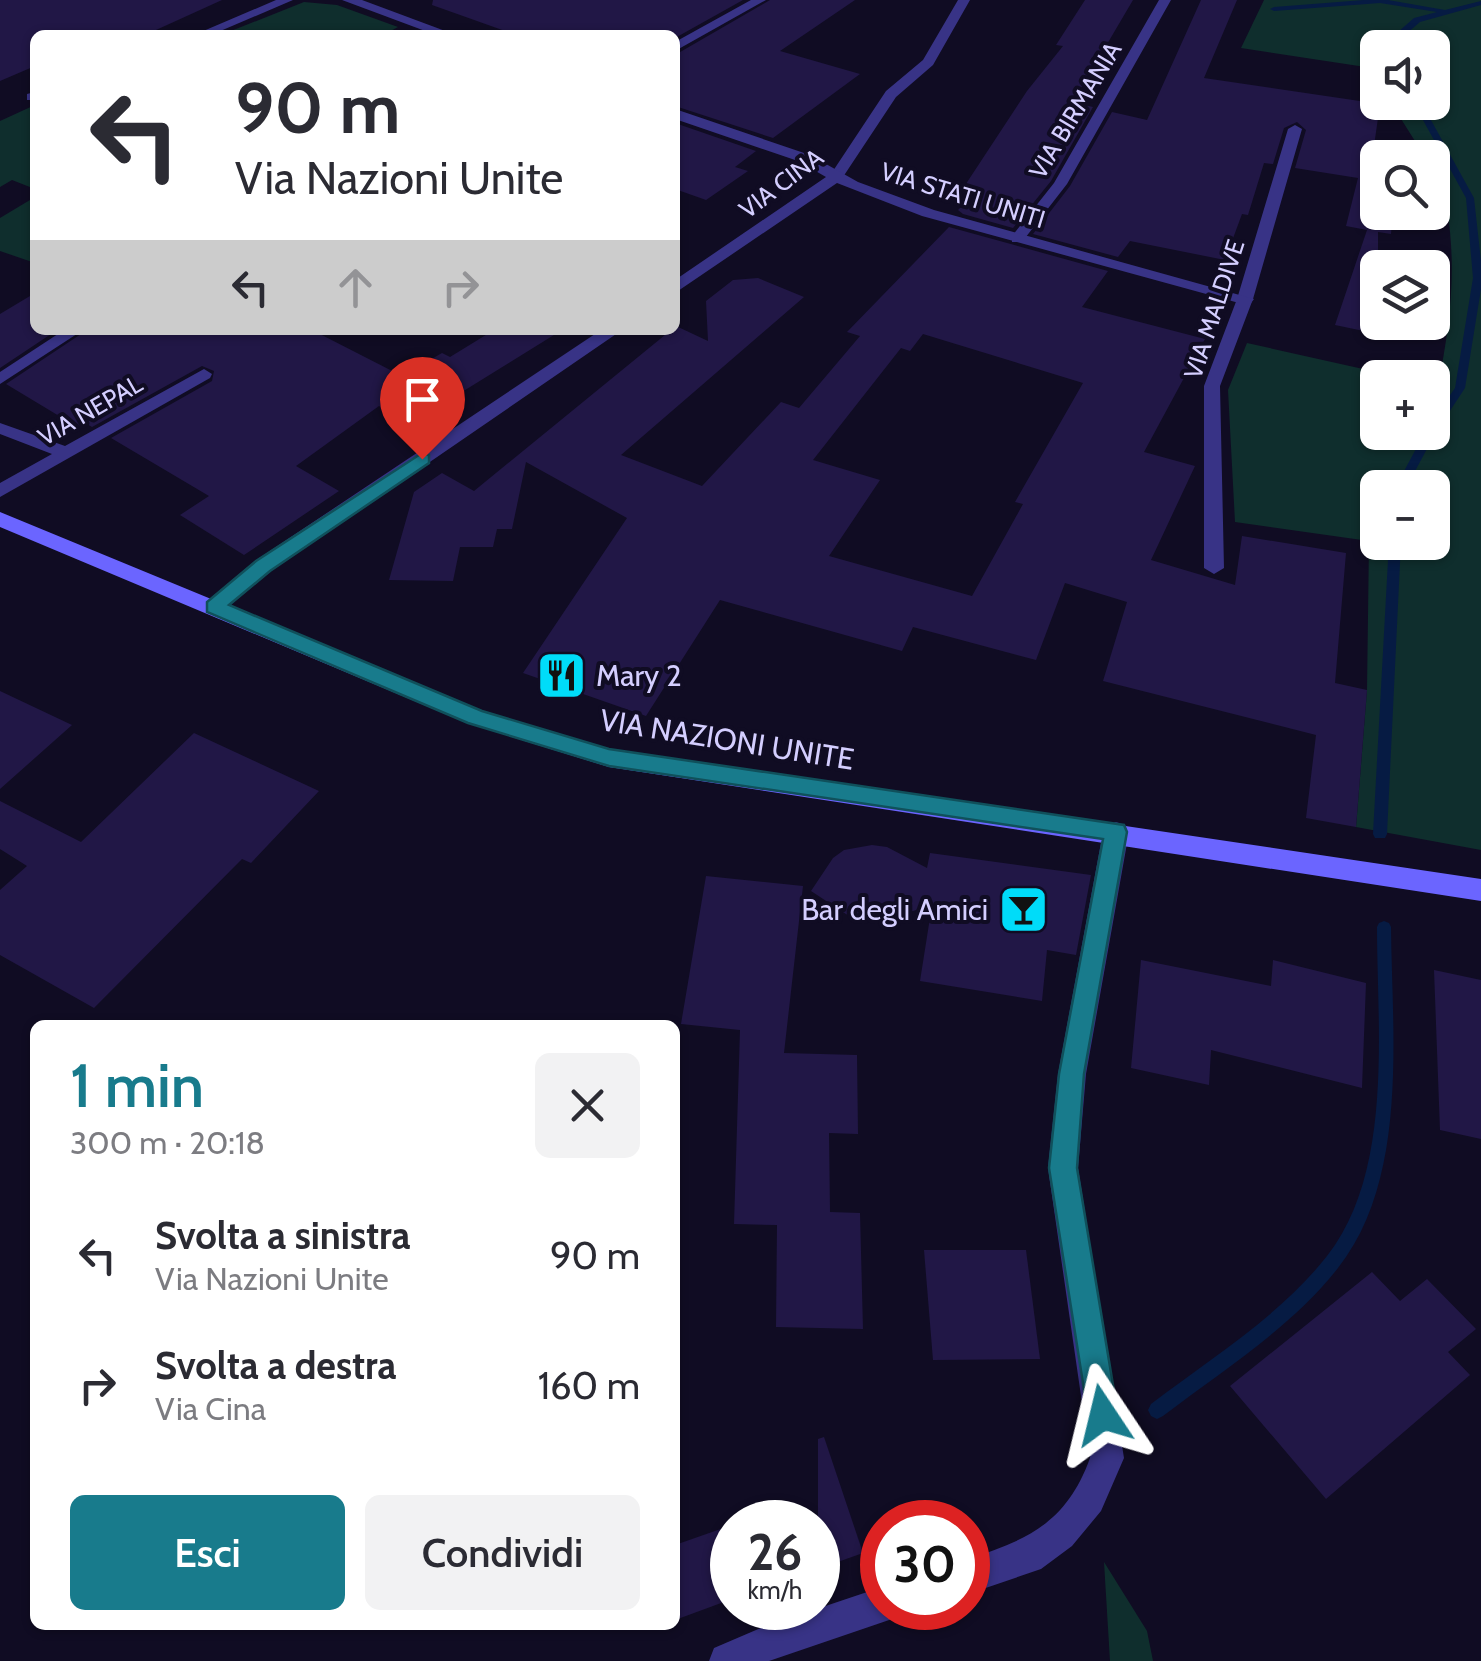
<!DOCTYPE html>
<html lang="it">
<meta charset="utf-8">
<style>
body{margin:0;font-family:Cabin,sans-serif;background:#f2f2f3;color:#2b2b33;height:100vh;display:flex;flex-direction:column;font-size:38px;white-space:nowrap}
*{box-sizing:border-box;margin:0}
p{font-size:32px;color:#7c7c81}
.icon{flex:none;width:55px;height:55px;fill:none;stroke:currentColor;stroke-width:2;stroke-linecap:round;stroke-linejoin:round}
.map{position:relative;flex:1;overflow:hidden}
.panel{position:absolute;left:30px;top:1020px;width:650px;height:610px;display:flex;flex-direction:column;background:#fff;border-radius:15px;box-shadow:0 2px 8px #0004}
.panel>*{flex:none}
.top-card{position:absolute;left:30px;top:30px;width:650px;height:305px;border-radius:15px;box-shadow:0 2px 8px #0004;background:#fff;color:#2b2b33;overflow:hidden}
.tools{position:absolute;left:1360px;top:30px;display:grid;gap:20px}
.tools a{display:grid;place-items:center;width:90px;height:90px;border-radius:15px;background:#fff;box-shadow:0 2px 8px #0004;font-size:50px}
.speed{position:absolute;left:710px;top:1500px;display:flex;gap:20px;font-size:50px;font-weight:700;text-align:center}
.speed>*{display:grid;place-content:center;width:130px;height:130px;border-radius:50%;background:#fff;box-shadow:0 2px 8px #0004;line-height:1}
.speed small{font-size:25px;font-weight:400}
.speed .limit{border:15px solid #d22;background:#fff;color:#111}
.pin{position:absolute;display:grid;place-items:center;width:85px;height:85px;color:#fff;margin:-102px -42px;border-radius:50% 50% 50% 0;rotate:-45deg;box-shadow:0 0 10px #0007}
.pin .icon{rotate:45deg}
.me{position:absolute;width:110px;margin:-55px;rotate:350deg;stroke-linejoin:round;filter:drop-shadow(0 0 8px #0008)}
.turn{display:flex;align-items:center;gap:35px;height:210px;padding:0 40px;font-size:45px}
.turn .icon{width:130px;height:130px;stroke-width:2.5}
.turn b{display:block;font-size:70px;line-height:85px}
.lanes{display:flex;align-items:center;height:95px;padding:0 40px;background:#0003;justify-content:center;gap:50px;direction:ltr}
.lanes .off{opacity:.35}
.round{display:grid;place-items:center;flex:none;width:105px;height:105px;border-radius:15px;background:#f2f2f3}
.overview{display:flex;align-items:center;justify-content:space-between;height:170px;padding:0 40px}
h1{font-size:60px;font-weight:600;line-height:75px;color:#187b8c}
.button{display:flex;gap:20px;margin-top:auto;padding:20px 40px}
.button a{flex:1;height:115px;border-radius:15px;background:#187b8c;color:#fff;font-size:40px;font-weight:600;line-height:115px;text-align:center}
.button a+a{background:#f2f2f3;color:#2b2b33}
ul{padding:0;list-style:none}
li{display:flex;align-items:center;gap:30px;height:130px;padding:0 40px}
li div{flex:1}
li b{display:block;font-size:38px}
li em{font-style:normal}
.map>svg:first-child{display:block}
.green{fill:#0f2e2d;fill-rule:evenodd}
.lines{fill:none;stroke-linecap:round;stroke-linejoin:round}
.stream{fill:#061b43;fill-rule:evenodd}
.building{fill:#211746;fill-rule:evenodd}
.lane{fill:#383386;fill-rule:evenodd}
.street{fill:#383386;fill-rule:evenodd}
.secondary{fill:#6b65ff;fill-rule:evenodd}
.route{fill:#187b8c;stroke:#10505b;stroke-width:2.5}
.labels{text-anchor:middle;stroke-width:8;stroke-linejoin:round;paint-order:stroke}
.far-street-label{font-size:25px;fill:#d4ceff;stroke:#100c23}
.poi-label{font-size:30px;fill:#d4ceff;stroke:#100c23;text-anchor:start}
.street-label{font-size:30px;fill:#d4ceff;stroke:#100c23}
</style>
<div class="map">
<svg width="1481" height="1661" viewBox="0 0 1481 1661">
<rect width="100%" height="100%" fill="#100c23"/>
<!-- green -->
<g class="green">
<path d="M1264,0h217v850l-125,-23 11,-137 2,-149 -134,-19 -7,-132 19,-47 152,34 -21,1v54h54l1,-47 5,1c12,-61 19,-116 9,-177 -2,-18 -14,-35 -15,-51l-7,-1 -34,-54 41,-1v-54h-54l-1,30 -5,-10 -131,-20zM1378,488h54v54h-54z"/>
<polygon points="304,2 337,5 398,27 383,35 221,35"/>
<polygon points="35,105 35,189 12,180 0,187 0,121"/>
<polygon points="35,197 35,263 0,251 0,218"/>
<polygon points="1104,1562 1147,1631 1153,1661 1110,1661"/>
</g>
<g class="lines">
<!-- stream -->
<g class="stream">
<polygon points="1364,0 1388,0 1445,10 1481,1 1481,5 1420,22 1397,42 1397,48 1389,48 1390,39 1414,18 1437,12 1380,3 1274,11 1270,9 1274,7"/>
<polygon points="1413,102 1421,102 1474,198 1481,261 1481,289 1465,388 1436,432 1406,488 1395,488 1425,432 1432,432 1432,421 1455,388 1473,278 1466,198"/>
<polygon points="1389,542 1401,542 1387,834 1385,838 1375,838 1373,834"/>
<path d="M1384,921l5,2 2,4c1,108 18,251 -53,341 -47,60 -115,102 -175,148l-6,3 -6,-3 -3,-6 3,-6c60,-46 129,-88 176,-148 67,-85 50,-228 50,-329l2,-4z"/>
</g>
</g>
<!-- building -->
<g class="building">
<polygon points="0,0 222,0 145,35 35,35 35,66 0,81"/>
<polygon points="433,0 743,0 675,38 516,35 432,5"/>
<polygon points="770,0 855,0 780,51 860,74 773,138 675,106 675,55"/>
<polygon points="1085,0 1133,0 1093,68 1097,68 1071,102 1093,107 1051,181 1013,228 963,214 958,210 969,199 958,196 1027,91 1063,46 1056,45"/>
<polygon points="1201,0 1237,0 1204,78 1380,104 1374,146 1401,150 1400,158 1378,158 1378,212 1393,212 1391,234 1378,232 1378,334 1335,325 1367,230 1346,226 1358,178 1295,168 1306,130 1297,122 1284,128 1273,164 1264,163 1248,215 1242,214 1225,260 1130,241 1118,257 1033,234 1070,186 1112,112 1147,120"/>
<polygon points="675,123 756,151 735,167 748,171 706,200 675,189"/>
<path d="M949,227l159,44 -26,36 123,32 -61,113 51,14 -44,94 84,25 7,-49 104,17 -11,130 32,7 -11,137 -50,-9 10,-83 -213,-54 24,-79 -62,-19 -29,77 -123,-33 -11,24 -182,-51 -74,116 -123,-43 104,-155 -101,-56 -14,67h-15l-4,18h-33l-7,34 -64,-1 25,-88 28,-19 32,18 202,-165 32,15 -2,-40 27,-21 25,-2 46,19 -183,158 81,31 79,-84 18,6 61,-72 -13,-4zM923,334l160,49 -68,119 8,2 -51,92 -143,-40 51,-76 -67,-20 88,-112 9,3z"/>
<polygon points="35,293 35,330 57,330 0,368 0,314"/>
<polygon points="87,330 312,330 402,376 442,353 450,357 494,330 562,330 428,413 407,401 389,412 379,406 296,466 339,491 244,555 180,515 209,496 111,438 212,381 214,371 202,366 92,427 87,424 79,428 6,384"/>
<polygon points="0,691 72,725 0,789"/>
<polygon points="194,733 319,791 251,863 242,859 94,1008 0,955 0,890 27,866 0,849 0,801 81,842"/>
<polygon points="872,845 887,847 927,868 930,853 1091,875 1076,955 1047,950 1042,1001 920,981 932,905 881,921 865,921 849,916 811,891 833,858 844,850"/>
<polygon points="706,876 803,886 784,1053 857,1055 858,1134 829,1133 830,1212 860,1213 863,1329 776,1327 777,1225 734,1224 740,1030 681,1024"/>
<polygon points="1141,960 1271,986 1273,960 1366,983 1362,1088 1211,1050 1209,1085 1131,1068"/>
<polygon points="1434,970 1481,980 1481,1139 1440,1130"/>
<polygon points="924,1250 1026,1250 1040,1359 933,1360"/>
<polygon points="1372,1272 1400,1301 1427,1279 1476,1329 1448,1352 1470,1375 1326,1499 1230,1386"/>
<polygon points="824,1437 863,1553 818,1569 818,1439"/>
<polygon points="732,1525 732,1599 675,1620 675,1545"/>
</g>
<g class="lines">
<!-- lane -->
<g class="lane">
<polygon points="276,0 293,0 211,35 194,35"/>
<polygon points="751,0 766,0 675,51 675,42"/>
<polygon points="958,0 970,0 933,65 896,97 841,180 831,180 829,177 886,91 923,60"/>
<polygon points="1159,0 1171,0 1067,184 1022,242 1012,242 1012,236 1054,183"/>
<polygon points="35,92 35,100 27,100 27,94"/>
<polygon points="1295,125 1302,129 1253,299 1220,386 1224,568 1214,574 1204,568 1204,386 1237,299 1288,129"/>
<polygon points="64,330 83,330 0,384 0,372"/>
<polygon points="204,369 212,374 210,378 0,497 0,483 52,454 0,434 0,423 65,446"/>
</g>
<!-- street -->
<g class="street">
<polygon points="342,0 362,0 456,35 436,35"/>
<polygon points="675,109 810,155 858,182 934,210 1254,299 1251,303 1239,303 922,216 837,183 675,293 675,280 826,177 798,161 675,119"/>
<polygon points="601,330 622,330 271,571 222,612 206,612 203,607 206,602 255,561"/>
<path d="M1116,822l9,3 4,7 -43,242 -8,94 46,290 -23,53 -29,35 -31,23 -73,25v-35c60,-19 99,-37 122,-101l-42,-290 10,-94 45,-242 4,-7z"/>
<polygon points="882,1587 882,1608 899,1608 895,1618 769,1661 709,1661 714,1648 763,1627"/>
</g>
<!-- secondary -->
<polygon class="secondary" points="0,512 483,711 609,749 1481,879 1481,901 609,767 467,723 0,527"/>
</g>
<!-- route -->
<polygon class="route" points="422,453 429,455 429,463 270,571 229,605 482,711 609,749 1124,825 1127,832 1084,1074 1077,1168 1118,1415 1114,1425 1103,1430 1093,1425 1088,1415 1049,1168 1059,1074 1103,839 609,766 468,723 207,612 207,602 256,561"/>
<!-- icons -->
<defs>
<symbol id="restaurant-square" viewBox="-11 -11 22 22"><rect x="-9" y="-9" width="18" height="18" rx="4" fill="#00dcf9" stroke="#100c23"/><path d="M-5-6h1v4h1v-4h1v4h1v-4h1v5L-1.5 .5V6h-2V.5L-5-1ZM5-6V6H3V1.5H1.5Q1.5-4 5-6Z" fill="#111"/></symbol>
<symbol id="bar-square" viewBox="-11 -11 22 22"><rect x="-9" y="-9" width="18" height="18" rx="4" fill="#00dcf9" stroke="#100c23"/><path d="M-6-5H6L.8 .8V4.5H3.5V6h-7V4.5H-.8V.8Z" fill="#111"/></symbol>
</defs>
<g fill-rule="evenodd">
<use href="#restaurant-square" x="534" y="648" width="55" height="55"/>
<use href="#bar-square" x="996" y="882" width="55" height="55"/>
</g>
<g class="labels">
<!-- far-street labels -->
<g class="far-street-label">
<text transform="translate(1075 110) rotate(-59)" y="9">VIA BIRMANIA</text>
<text transform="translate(781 183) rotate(-37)" y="9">VIA CINA</text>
<text transform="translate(963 195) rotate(17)" y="9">VIA STATI UNITI</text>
<text transform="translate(1214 309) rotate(-72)" y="9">VIA MALDIVE</text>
<text transform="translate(90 410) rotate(-30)" y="9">VIA NEPAL</text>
</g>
<!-- poi labels -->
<g class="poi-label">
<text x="596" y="686">Mary 2</text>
<text x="988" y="920" text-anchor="end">Bar degli Amici</text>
</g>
<!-- street labels -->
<g class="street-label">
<text transform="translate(727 740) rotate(9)" y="10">VIA NAZIONI UNITE</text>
</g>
</g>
</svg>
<div class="tools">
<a><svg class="icon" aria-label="sound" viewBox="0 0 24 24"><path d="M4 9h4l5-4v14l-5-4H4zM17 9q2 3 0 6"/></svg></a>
<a><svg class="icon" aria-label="search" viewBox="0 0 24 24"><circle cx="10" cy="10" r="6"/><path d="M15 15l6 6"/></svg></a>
<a><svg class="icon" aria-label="layers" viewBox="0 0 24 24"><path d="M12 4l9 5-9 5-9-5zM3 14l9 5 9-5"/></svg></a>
<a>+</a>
<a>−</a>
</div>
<div class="speed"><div>26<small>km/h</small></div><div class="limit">30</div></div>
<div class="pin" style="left:422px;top:459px;background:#d93025"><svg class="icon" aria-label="arrive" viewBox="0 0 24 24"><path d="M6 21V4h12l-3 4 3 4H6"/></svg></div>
<svg class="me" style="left:1103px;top:1415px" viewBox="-20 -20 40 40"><path d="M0-17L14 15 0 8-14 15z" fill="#187b8c" stroke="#fff" stroke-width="4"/></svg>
<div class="top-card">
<div class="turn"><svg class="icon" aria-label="left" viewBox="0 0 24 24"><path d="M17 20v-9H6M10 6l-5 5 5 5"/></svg><div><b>90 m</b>Via Nazioni Unite</div></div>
<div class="lanes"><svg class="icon" aria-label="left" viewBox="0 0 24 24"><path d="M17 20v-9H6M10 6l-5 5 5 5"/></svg><svg class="icon off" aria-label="ahead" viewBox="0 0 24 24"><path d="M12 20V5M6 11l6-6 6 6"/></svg><svg class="icon off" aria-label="right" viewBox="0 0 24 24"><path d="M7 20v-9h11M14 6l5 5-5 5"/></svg></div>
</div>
<section class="panel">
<div class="overview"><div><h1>1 min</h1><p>300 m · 20:18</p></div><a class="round"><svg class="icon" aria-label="close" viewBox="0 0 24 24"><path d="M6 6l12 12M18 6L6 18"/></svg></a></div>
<ul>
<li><svg class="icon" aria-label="left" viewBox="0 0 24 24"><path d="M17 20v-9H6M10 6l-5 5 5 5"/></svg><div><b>Svolta a sinistra</b><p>Via Nazioni Unite</p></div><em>90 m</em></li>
<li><svg class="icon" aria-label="right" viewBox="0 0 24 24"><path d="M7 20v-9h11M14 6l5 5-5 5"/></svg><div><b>Svolta a destra</b><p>Via Cina</p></div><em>160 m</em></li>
</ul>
<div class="button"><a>Esci</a><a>Condividi</a></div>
</section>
</div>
